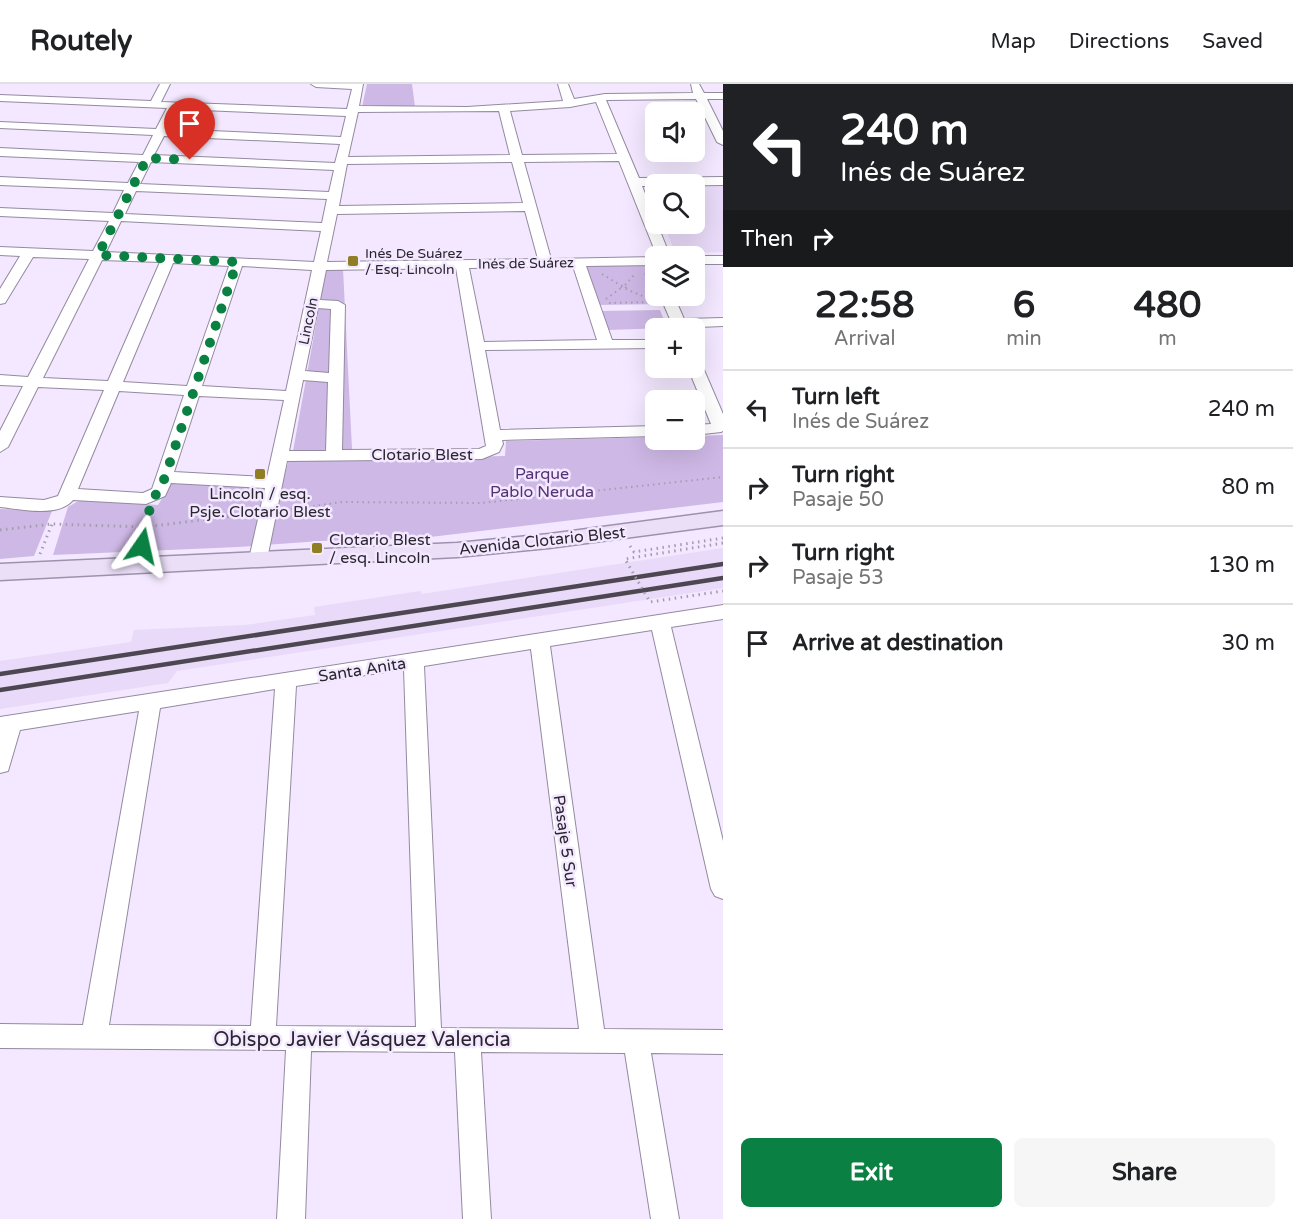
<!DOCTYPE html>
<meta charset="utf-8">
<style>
body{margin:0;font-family:"Varela Round",sans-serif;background:#f6f6f6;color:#202124;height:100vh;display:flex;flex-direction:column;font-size:22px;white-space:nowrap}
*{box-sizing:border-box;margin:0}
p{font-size:20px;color:#757577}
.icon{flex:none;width:33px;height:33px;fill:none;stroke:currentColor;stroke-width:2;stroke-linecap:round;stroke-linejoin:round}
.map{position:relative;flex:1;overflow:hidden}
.sheet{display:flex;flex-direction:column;background:#fff;width:570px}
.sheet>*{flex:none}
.hud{background:#202124;color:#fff;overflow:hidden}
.tools{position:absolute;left:645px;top:18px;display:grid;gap:12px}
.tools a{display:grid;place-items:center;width:60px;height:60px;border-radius:9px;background:#fff;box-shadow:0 6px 24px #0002;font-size:30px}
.pin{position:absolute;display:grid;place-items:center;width:51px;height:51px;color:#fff;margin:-62px -26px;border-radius:50% 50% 50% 0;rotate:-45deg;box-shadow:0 0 6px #0007}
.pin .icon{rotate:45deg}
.me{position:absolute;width:66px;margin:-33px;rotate:11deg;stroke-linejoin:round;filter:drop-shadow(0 0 4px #0008)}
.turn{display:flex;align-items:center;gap:21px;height:126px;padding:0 18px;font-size:27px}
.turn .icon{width:78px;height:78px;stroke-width:2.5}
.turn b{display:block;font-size:42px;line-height:51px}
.then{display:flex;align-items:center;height:57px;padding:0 18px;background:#0003;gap:12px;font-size:22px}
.eta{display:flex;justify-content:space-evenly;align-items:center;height:102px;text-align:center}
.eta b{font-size:36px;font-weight:700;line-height:42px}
.button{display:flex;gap:12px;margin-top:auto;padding:12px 18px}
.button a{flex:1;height:69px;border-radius:9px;background:#0b8043;color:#fff;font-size:24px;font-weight:700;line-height:69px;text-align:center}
.button a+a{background:#f6f6f6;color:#202124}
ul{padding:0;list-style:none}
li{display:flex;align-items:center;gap:18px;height:78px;padding:0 18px;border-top:2px solid #e0e0e0}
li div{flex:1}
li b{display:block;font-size:22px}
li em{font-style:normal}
header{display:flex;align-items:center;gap:36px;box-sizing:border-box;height:84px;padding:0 30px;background:#fff;border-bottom:2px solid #e0e0e0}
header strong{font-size:28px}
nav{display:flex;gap:33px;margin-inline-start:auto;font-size:21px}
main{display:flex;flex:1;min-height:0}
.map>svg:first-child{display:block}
.built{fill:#e8daf8}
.green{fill:#ceb8e6}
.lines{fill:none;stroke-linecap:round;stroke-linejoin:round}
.minor-casing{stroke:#948a9f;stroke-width:2}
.major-casing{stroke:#9f91ae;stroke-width:3}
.path-far1{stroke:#a59dae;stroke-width:2;stroke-dasharray:1.5 4;stroke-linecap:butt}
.path{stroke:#a59dae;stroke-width:3;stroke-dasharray:1.5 4.5;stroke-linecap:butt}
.minor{fill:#fff;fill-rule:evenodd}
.major{fill:#ebdff8;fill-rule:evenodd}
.rail{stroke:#4c4751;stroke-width:4.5}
.path-bridge{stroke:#a59dae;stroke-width:3;stroke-dasharray:1.5 4.5;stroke-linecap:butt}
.route{stroke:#0b8043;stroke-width:10;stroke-dasharray:0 18}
.poi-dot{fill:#907e24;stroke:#f3e8ff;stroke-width:2}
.labels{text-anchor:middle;stroke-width:5;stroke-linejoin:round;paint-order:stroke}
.far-poi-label{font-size:14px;fill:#2a262e;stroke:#f3e8ff;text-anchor:start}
.far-street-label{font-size:14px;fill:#2a262e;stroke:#f3e8ff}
.street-label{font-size:16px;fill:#2a262e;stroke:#f3e8ff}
.park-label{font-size:16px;fill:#553074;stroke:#f3e8ff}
.poi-label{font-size:16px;fill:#2a262e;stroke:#f3e8ff}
.near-street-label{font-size:20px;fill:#2a262e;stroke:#f3e8ff}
</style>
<header>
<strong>Routely</strong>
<nav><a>Map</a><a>Directions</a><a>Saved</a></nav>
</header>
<main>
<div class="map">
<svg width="723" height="1135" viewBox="0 0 723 1135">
<rect width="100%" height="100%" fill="#f3e8ff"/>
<!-- built -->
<g class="built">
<polygon points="695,102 723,102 723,168 686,169 673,163 663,140 694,140"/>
<polygon points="723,464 723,504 177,587 168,599 0,625 0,577 131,558 134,546 245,541 315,531 314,523 420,507 422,510"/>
</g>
<!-- green -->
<g class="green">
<polygon points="367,0 412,0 415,23 362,23"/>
<polygon points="585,180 648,180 655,200 656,212 660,212 663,220 597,221"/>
<polygon points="326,185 343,185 352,365 293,367"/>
<polygon points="660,226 667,244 608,246 601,227"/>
<polygon points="723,351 723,418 422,454 321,457 238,463 53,471 68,423 80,416 158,421 171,399 281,403 289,376 505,372 506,357 655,353 656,356 694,356 695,352"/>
<polygon points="0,425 52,427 34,472 0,475"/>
</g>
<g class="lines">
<defs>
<g id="minor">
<path d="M160,0h10l-9,18 186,7 5,-20 -36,-2 -5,-3h52l-4,22 108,1 96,-6 -5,-17h10l6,15 31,-5 88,-1 -2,-9h8l5,9h19v6h-16l16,32v14l-6,-3 -21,-43 -90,1 33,78 84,-1v8l-81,1 28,70h-13l-38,-95 -95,1 27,97 105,-2v8l-70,1 26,74h44v8l-171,2 15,80 156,-4v10l-154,4 1,4 -4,8 -17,7 -195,2 -20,98 -3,4h-12l-3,-4 16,-71 -94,-5 -6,13 -19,8 -73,-4c-15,18 -52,9 -73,7v-10l44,3 14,-4 46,-106 -66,-3 -30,60 -8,5v-21l23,-45 -23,-1v-10l28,2 61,-118 -56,-2 -28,46 -5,1v-15l20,-33 -20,-1v-8l93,4 16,-30 -109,-5v-8l113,5 11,-23 -124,-5v-8l128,6 11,-21 -139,-6v-8l143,7 10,-20 -153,-7v-6l156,7 11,-21 -167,-7v-6l151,6zM596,18l21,52 -95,1 -12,-44 60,-4zM178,25l168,7 -5,21 -174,-8zM499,27l11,44 -162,2 10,-45zM164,52l176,8 -5,19 -181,-8zM151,78l183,8 -5,22 -189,-8zM512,78l11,41 -184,3 8,-42zM136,107l191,8 -5,24 -197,-9zM525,127l13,48 -211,3 10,-48zM121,137l200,10 -7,31 -208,-10zM102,176l58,2 -52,119 -65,-3zM173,179l56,3 -42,120 -64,-4zM242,182l70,4 -26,121 -84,-5zM573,182l24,74 -113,2 -15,-74zM456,184l30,178 -7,3 -137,1 3,-145 -7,-4 -18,-1 6,-30zM318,224l13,1 -2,64 -24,-2zM303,296l25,2 -2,69h-37zM119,307l65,4 -32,94 -9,4 -65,-4zM199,312l85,4 -17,77 -93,-5z"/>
<polygon points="692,172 723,172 723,180 694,180 694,172"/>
<polygon points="660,212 674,212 684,235 723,234 723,242 674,244"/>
<polygon points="694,275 701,279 723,330 723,347 721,348 694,351 694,341 711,340 688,284 694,284"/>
<path d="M723,521v14l-52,8 52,214v58l-8,-3 -4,-7 -59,-259 -102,16 54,383 119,1v24l-72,-1 28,166h-28l-26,-166 -144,-1 10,167h-28l-8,-167 -144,-1 -6,168h-28l9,-169 -286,-2v-24l83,1 56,-314 -119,19 -12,41 -8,2v-56zM531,565l48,380 -138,-1 -17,-362zM404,585l12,358 -140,-1 20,-340zM275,605l-24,337 -142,-1 51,-317z"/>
</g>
<polygon id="major" points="723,427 723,441 549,464 457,473 0,496 0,480 457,459 549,450"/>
</defs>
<!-- minor casing -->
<use href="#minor" class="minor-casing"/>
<!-- major casing -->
<use href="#major" class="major-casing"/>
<!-- path-far1 -->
<g class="path-far1">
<polyline points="645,189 653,208"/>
<polyline points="602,190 620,201"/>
<polyline points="625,201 636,189"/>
<polyline points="626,204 625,201 619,202 652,216"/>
<polyline points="606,215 621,204"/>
<polyline points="609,219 653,218"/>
<polyline points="286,426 342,418 482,419 723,393"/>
<polyline points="148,432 149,427"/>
<polyline points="237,432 252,430"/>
</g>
<!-- path -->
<g class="path">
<polyline points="0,446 52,440 146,443 249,430"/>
<polyline points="630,462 634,468 723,454"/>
<polyline points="141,467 148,430"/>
<polyline points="40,470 52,440"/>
</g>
<!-- minor -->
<use href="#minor" class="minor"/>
<!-- major -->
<use href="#major" class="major"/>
<!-- rail -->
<g class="rail">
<polyline points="0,590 723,480"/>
<polyline points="0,606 723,494"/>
</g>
<!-- path-bridge -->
<polyline class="path-bridge" points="723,459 625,475 650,518 723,507"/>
</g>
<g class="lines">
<!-- route -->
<polyline class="route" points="142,462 152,414 159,408 165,393 237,178 98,171 147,74 190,76"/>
</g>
<!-- markers -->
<g class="poi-dot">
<rect x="347" y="171" width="12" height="12" rx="3"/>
<rect x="254" y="384" width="12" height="12" rx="3"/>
<rect x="311" y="458" width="12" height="12" rx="3"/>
</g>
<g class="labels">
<!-- far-poi labels -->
<g class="far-poi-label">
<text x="365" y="174">Inés De Suárez<tspan x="365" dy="16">/ Esq. Lincoln</tspan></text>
</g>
<!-- far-street labels -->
<g class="far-street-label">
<text transform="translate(526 179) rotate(-1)" y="5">Inés de Suárez</text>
<text transform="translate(308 237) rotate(-78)" y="5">Lincoln</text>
</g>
<!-- street labels -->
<g class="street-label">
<text x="422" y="376">Clotario Blest</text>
<text transform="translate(542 456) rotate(-6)" y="6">Avenida Clotario Blest</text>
<text transform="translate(362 585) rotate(-9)" y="6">Santa Anita</text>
<text transform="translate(566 757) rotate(82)" y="6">Pasaje 5 Sur</text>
</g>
<!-- park labels -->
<g class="park-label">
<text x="542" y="395">Parque<tspan x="542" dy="18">Pablo Neruda</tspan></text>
</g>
<!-- poi labels -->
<g class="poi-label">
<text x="260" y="415">Lincoln / esq.<tspan x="260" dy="18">Psje. Clotario Blest</tspan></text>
<text x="329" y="461" text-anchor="start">Clotario Blest<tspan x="329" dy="18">/ esq. Lincoln</tspan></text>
</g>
<!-- near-street labels -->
<g class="near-street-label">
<text x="362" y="962">Obispo Javier Vásquez Valencia</text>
</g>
</g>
</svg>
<div class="tools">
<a><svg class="icon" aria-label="sound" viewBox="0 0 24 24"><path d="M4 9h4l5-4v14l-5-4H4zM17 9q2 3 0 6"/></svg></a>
<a><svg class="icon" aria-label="search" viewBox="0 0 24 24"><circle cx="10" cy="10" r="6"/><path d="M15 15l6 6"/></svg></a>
<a><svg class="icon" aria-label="layers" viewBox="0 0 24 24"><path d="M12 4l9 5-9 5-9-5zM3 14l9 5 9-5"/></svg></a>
<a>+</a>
<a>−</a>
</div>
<div class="pin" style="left:190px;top:76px;background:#d93025"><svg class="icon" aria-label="arrive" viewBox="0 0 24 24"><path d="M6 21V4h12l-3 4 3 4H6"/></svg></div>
<svg class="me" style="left:142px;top:462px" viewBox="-20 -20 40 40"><path d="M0-17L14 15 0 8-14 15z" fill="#0b8043" stroke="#fff" stroke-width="4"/></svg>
</div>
<section class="sheet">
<div class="hud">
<div class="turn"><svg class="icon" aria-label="left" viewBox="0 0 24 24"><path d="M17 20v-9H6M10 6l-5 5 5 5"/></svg><div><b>240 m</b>Inés de Suárez</div></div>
<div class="then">Then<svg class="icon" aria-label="right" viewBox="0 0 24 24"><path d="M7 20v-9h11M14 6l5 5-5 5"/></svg></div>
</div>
<div class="eta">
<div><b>22:58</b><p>Arrival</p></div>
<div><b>6</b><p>min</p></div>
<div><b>480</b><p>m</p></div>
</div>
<ul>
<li><svg class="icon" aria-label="left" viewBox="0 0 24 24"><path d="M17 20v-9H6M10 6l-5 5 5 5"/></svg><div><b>Turn left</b><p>Inés de Suárez</p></div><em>240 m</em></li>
<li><svg class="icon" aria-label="right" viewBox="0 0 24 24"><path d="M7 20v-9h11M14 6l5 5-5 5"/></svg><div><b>Turn right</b><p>Pasaje 50</p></div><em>80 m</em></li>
<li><svg class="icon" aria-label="right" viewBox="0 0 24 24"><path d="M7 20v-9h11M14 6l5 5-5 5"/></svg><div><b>Turn right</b><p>Pasaje 53</p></div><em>130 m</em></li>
<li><svg class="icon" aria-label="arrive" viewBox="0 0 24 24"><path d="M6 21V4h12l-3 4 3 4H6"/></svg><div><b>Arrive at destination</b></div><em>30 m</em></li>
</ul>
<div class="button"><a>Exit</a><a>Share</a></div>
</section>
</main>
